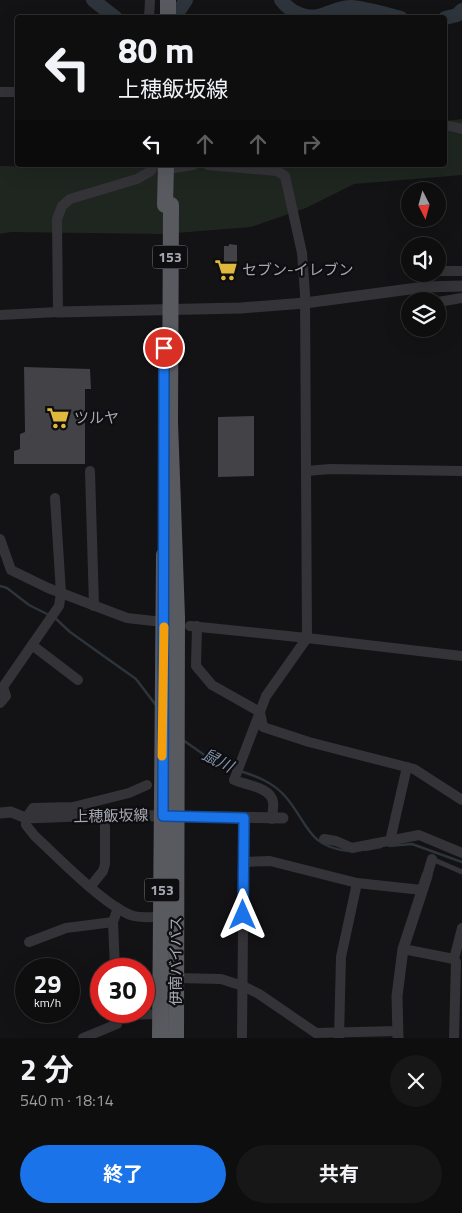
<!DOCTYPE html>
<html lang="ja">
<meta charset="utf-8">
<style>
body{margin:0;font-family:"Titillium Web","Noto Sans JP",sans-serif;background:#171718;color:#f1f3f6;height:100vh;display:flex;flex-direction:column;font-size:19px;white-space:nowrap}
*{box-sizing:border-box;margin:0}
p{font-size:16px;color:#9b9c9e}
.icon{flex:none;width:28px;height:28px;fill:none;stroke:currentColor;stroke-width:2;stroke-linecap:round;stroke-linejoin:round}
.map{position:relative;height:1038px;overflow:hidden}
.side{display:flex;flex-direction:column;background:#0e0e0f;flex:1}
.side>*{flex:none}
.guide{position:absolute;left:15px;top:15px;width:432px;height:152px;border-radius:5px;box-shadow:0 5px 20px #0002,0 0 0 1px #2e2e2f;background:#0e0e0f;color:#f1f3f6;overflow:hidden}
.needle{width:32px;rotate:174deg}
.fabs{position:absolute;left:401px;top:182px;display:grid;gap:10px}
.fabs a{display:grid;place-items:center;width:45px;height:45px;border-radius:50%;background:#0e0e0f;box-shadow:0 5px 20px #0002,0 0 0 1px #2e2e2f;font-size:25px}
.speed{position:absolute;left:15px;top:958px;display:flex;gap:10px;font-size:25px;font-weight:700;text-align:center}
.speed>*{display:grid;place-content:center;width:65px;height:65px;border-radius:50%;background:#0e0e0f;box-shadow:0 5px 20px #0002,0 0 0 1px #2e2e2f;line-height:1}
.speed small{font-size:12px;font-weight:400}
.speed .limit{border:8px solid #d22;background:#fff;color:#111}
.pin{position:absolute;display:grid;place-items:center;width:42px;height:42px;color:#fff;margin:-21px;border:2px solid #fff;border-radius:50%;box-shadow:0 1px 5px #0007}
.me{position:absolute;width:55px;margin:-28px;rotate:0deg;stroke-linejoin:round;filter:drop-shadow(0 0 4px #0008)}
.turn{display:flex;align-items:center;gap:18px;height:105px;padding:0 20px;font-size:22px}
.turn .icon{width:65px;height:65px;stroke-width:2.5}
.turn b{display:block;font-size:35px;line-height:42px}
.lanes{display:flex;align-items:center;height:48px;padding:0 20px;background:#0003;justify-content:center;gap:25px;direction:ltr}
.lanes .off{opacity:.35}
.round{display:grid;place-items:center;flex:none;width:52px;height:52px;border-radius:26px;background:#171718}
.headline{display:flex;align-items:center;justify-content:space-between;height:85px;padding:0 20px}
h1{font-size:30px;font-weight:700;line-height:38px}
.button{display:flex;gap:10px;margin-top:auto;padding:10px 20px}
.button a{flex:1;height:58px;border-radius:30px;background:#1a73e8;color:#fff;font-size:20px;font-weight:700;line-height:58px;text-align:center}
.button a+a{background:#171718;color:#f1f3f6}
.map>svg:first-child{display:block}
.green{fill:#1f2620}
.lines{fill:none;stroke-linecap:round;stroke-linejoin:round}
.stream{stroke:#2d343b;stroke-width:2.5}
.river{stroke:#2d343b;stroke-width:14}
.building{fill:#424247}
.service{stroke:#343438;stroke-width:5}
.minor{stroke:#343438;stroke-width:10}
.tertiary{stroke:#343438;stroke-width:11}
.trunk{stroke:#585a60;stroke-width:16}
.trunk-bridge{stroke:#585a60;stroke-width:16}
.route-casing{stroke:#114b97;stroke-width:12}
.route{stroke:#1a73e8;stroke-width:9}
.slow{stroke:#f59e0b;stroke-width:9}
.labels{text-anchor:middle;stroke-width:4.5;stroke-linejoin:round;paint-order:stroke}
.shield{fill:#0e0d0f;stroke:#787a82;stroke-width:1}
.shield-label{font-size:14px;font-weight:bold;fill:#a5a8b3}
.poi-label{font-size:15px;fill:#a5a8b3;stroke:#0e0d0f;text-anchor:start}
.street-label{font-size:15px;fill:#a5a8b3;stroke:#0e0d0f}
.water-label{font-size:16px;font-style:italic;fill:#7f93ab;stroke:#0e0d0f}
</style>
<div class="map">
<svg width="462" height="1038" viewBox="0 0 462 1038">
<rect width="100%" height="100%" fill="#131214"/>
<!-- green -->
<polygon class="green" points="462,119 462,175 354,184 306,208 251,227 164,234 11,232 0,234 0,166 71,167 203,165 223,170 233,165 445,165 445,121"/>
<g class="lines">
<!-- stream -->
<g class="stream">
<polyline points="0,586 7,588 29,605 49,615"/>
<polyline points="54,617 70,632 136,679 155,704"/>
<polyline points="183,740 210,759 234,770"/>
<path d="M240,771c16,5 32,11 44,24 24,26 22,52 65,56"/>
<polyline points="389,846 412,844 462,862"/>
<polyline points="365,850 381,847"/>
</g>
<!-- river -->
<g class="river">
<polyline points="93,0 116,18"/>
<path d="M281,0c10,13 28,21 44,14 9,-3 16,-7 26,-7 16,1 34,7 50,11"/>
<polyline points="174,18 186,0"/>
<polyline points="445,18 457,15 462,10"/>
</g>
</g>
<!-- building -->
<g class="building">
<polygon points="229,244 237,245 237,271 224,270 224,246 229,246"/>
<polygon points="24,367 90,369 91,389 85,389 85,464 14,464 14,451 20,449 20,434 25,432"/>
<polygon points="254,416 254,476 218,477 218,417"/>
</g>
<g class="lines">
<!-- service -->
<polyline class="service" points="432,859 462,872"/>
<!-- minor -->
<g class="minor">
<polyline points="149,18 150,0"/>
<polyline points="0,92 18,92"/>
<polyline points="445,125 462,129"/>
<polyline points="162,170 193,165"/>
<polyline points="438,271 462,271"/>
<polyline points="424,274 426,299 431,301"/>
<polyline points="438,302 462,298"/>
<polyline points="0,315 58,312 57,219 62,206 70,199 137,179 151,171 153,165"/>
<polyline points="90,471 94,606"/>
<polyline points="306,471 330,469 462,471"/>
<polyline points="0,539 11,570 48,588 127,618 154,621"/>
<polyline points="190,626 307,638 305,294 302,253 285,176 277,171 208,165"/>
<polyline points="197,626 196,666 212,685 260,712 263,727 309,742 414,769 462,800"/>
<polyline points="32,645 78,680"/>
<polyline points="0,703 6,696 3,687 59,606 61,593 55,498"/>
<path d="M147,785l-18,8 -56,14 -40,1 -7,10v7l8,10c20,19 75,75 100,81 8,2 19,1 27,1"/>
<path d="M272,819c0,-6 2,-12 1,-17 -2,-15 -28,-17 -39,-22l32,-84 41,-58 155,18"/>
<polyline points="324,839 336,841 352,848 419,835 462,853"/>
<polyline points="390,841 407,767"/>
<polyline points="243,862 270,861 357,883 422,890"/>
<polyline points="427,876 432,859"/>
<polyline points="90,887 103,871 105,864 105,815"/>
<polyline points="29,942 66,928 113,922"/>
<polyline points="403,949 454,959"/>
<polyline points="115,969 113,922 118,908"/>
<polyline points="176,978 221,979 243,986 259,994 316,1033 398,1031"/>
<polyline points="117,1015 160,1014"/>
<polyline points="339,1037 341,957 357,883"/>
<polyline points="83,1038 117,1024"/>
<polyline points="242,1038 244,818"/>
<polyline points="454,1038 456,962 454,959 462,928"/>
</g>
<!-- tertiary -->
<g class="tertiary">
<polyline points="58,312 241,308 305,303 425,287 462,286"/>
<polyline points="0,813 11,812 26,818 105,815 283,818"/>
<polyline points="398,1038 397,996 403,949 427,876"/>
</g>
<!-- trunk -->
<g class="trunk">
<polyline points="168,18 168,0"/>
<polyline points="171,205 170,422 177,617 176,1038"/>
<polyline points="160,1038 164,555"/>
</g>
<!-- trunk-bridge -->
<polyline class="trunk-bridge" points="165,205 166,165"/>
</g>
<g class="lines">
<defs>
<polyline id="route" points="164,348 163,816 244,818 243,915"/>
</defs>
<!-- route casing -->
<use href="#route" class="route-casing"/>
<!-- route -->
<use href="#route" class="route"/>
<!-- slow -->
<polyline class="slow" points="162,756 164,627"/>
</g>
<!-- icons -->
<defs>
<symbol id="supermarket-bare" viewBox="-9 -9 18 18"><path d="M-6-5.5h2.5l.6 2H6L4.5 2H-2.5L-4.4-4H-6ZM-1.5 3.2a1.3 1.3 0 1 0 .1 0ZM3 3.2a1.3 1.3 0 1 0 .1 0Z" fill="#e0b83e" stroke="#0e0d0f" stroke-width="2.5" paint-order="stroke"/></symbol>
</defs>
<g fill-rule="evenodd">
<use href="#supermarket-bare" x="210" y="254" width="32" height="32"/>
<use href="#supermarket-bare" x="42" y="402" width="32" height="32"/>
</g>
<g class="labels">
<!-- shield labels -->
<g class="shield">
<rect x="152.5" y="245.5" width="35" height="23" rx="4"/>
<rect x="144.5" y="878.5" width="35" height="23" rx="4"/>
</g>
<g class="shield-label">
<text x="170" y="262">153</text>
<text x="162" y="895">153</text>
</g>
<!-- poi labels -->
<g class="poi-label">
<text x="242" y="275">セブン-イレブン</text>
<text x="74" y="423">ツルヤ</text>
</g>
<!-- street labels -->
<g class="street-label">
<text transform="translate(111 816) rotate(-1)" y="5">上穂飯坂線</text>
<text transform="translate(176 961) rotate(-90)" y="5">伊南バイパス</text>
</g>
<!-- water labels -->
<g class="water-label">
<text transform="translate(218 760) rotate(27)" y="6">鼠川</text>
</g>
</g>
</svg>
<div class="fabs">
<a><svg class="needle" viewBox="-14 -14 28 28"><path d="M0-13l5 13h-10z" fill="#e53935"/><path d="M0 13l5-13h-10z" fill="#9b9c9e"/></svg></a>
<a><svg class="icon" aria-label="sound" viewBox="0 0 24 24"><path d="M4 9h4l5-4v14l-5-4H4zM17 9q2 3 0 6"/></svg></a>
<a><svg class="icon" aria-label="layers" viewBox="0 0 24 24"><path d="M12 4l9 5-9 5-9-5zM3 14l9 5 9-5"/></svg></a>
</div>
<div class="speed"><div>29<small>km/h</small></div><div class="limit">30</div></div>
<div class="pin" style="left:164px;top:348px;background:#d93025"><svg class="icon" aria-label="arrive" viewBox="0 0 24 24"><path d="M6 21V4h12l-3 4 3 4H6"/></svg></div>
<svg class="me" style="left:243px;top:915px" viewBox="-20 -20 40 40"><path d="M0-17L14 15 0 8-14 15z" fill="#1a73e8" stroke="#fff" stroke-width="4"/></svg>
<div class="guide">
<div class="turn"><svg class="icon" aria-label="left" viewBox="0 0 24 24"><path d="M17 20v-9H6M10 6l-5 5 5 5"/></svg><div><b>80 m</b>上穂飯坂線</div></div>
<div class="lanes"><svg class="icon" aria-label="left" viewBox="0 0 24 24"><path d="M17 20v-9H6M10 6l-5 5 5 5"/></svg><svg class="icon off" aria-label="ahead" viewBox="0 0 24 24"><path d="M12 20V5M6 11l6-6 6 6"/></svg><svg class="icon off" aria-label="ahead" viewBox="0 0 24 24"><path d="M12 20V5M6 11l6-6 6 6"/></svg><svg class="icon off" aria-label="right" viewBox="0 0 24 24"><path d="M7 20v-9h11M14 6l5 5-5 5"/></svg></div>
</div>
</div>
<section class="side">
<div class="headline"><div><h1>2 分</h1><p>540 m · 18:14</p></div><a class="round"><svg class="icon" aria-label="close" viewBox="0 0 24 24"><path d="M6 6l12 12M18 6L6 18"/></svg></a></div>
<div class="button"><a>終了</a><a>共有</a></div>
</section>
